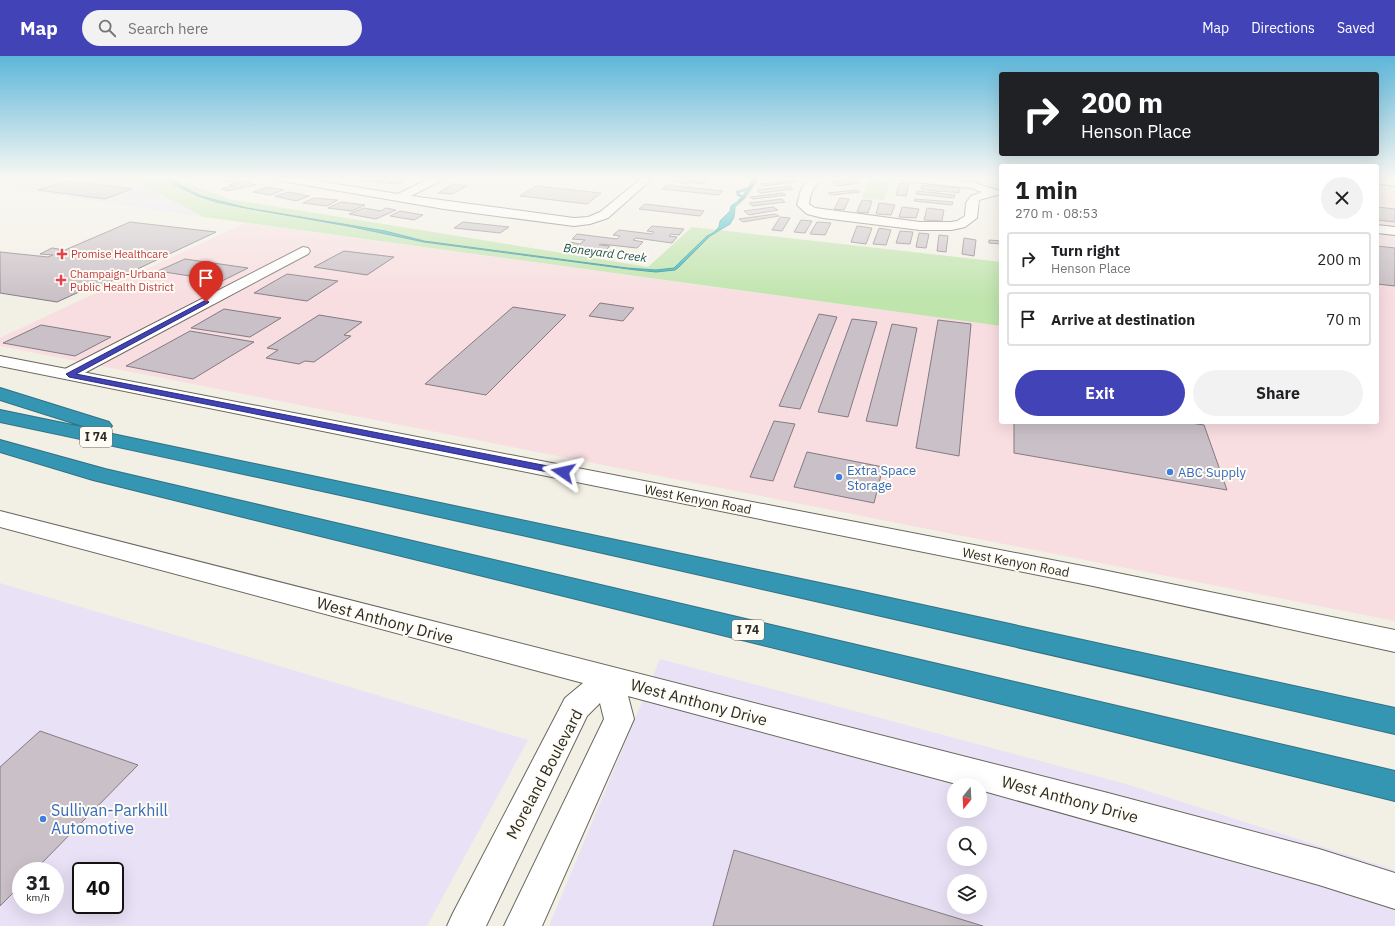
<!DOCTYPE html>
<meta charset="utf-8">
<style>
body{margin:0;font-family:"IBM Plex Sans",sans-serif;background:#f2f2f2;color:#202124;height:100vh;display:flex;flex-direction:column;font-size:15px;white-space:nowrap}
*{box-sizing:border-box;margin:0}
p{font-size:13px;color:#757577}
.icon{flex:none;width:22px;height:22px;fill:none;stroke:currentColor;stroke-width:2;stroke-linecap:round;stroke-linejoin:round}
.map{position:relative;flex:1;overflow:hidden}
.side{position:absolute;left:999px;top:108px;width:380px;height:260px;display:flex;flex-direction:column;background:#fff;border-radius:4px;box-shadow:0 4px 16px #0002}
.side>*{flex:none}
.top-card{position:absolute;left:999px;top:16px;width:380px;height:84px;border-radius:4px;box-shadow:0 4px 16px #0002;background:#202124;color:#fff;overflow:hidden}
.needle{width:26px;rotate:198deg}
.tools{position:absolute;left:947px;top:722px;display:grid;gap:8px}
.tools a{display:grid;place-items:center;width:40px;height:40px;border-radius:50%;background:#fff;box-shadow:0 4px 16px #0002;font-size:20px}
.speed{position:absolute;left:12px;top:806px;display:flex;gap:8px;font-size:20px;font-weight:700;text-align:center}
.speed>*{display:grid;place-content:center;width:52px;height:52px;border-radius:50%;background:#fff;box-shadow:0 4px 16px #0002;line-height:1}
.speed small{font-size:10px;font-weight:400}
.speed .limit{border:2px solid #111;border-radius:6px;background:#fff;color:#111}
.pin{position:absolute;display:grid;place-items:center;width:34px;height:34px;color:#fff;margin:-41px -17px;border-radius:50% 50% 50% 0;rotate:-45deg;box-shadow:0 0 4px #0007}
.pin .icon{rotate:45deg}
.me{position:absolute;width:44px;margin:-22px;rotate:281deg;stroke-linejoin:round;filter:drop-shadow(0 0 3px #0008)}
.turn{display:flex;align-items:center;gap:14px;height:84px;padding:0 16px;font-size:18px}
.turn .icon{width:52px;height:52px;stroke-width:2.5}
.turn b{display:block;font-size:28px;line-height:34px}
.round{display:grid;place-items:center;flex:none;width:42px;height:42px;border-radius:21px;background:#f2f2f2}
.head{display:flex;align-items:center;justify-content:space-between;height:68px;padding:0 16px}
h1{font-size:24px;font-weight:700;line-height:30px}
.primary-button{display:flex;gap:8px;margin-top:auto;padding:8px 16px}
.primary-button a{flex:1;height:46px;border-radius:24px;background:#4343b8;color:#fff;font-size:16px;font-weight:700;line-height:46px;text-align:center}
.primary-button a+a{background:#f2f2f2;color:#202124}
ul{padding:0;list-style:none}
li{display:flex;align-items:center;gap:12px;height:54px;margin:0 8px 6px;padding:0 8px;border:2px solid #e0e0e0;border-radius:4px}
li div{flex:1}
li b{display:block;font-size:15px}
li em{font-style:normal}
header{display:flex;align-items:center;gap:24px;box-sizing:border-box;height:56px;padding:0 20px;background:#4343b8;color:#fff}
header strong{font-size:19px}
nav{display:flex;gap:22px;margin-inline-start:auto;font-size:14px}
.search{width:280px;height:36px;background:#f2f2f2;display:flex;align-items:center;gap:10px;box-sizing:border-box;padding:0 14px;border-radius:22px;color:#757577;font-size:15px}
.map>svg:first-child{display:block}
.commercial{fill:#e9e1f6;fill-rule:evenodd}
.industrial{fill:#f8dde1}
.green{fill:#bfe4ac}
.water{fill:#2cb8c4;stroke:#2c8e95}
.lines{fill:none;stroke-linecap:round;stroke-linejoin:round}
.stream{fill:#2c8e95;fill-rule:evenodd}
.building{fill:#cac0c7;stroke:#847b82}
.minor-casing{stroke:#69675e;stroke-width:2}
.tertiary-casing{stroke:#69675e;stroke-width:2}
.secondary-casing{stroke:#69675e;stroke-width:2}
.motorway-casing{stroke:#317182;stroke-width:2}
.minor{fill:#fff;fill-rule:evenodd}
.tertiary{fill:#fff;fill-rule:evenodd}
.secondary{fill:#fff;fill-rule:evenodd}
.motorway{fill:#3496b3;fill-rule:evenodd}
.route{fill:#4343b8;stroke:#2c2c78}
.health-dot{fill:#e0444e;stroke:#fffcf4;stroke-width:1.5}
.shop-dot{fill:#3f7fe0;stroke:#fffcf4;stroke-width:1.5}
.labels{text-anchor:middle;stroke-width:4;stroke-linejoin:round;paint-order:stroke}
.far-health-label{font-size:11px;fill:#be3a42;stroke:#fffcf4;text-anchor:start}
.far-water-label{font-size:12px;font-style:italic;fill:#1a5257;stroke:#fffcf4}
.shield{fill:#fffcf4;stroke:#6b6a64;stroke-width:1}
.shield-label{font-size:12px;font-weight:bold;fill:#2c2b27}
.shop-label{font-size:13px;fill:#366cbe;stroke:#fffcf4;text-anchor:start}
.street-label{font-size:13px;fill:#2c2b27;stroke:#fffcf4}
.near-street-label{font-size:16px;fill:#2c2b27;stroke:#fffcf4}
.near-shop-label{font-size:16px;fill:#366cbe;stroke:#fffcf4;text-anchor:start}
</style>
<header>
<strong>Map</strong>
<div class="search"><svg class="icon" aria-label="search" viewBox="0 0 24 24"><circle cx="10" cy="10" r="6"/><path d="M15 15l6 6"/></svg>Search here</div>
<nav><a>Map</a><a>Directions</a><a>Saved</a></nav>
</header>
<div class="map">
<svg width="1395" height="870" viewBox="0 0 1395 870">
<rect width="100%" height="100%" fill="#f2efe5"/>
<!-- commercial -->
<g class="commercial">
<polygon points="0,122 137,122 137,126 204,161 0,131"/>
<path d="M0,527l528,157 -101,186h-427zM21,815h34v34h-34zM81,815h34v34h-34z"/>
<path d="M660,603l466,125 269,86v56h-846zM954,729h26v26h-26zM954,777h26v26h-26zM954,825h26v26h-26z"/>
</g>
<!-- industrial -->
<polygon class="industrial" points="1377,128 1395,131 1395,565 0,290 0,282 245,167 1001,270 1001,366 1377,366"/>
<!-- green -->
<g class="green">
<polygon points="137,122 180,122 180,124 229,143 648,211 692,171 1001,206 1001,270 204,161 137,126"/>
<polygon points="870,123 891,124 884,144 862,142"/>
</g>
<!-- water -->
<polygon class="water" points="165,122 169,122 182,130 201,140 247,152 385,175 424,185 627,212 656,214 674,212 707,180 713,177 719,171 720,165 730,155 731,150 741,143 754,122 759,122 745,142 735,151 734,161 730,168 710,180 679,211 675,214 656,216 636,214 424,186 348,170 240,151 216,146 198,140 173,128"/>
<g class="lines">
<!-- stream -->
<polygon class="stream" points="755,122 759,122 751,133 739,137 740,138 746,141 740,146 738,146 738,144 741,141 737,140 736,135 749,131"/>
</g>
<!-- building -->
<g class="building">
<polygon points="219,122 237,122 240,123 228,126"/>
<polygon points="365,122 377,122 388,123 381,127 359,124"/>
<polygon points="396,122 410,122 398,128 386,127"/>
<polygon points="672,122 704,122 702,123 707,124 703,128 690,126 688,128 682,128 684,126 670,124"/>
<polygon points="853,123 859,127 837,130 831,126"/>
<polygon points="792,124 795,126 763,130 760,128"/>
<polygon points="67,125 132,133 105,143 38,134"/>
<polygon points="243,125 256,129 227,135 222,133 233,130 229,129"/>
<polygon points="899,127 909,128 906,140 896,139"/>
<polygon points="453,128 467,130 452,138 438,137"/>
<polygon points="667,129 723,135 719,139 662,133"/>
<polygon points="922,129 960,132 959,137 942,135 941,136 921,133"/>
<polygon points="536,130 601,137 587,148 520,140"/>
<polygon points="790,130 793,133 760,137 757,134"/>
<polygon points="267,131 284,134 270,139 253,136"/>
<polygon points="856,134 860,136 832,139 828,137"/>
<polygon points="917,135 955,139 954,142 916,138"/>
<polygon points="289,136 309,140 296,145 275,140"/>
<polygon points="783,137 786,139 753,143 750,141"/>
<polygon points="314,142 338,144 327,150 303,147"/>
<polygon points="840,142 849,143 844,154 834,153"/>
<polygon points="782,143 785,146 753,150 749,147"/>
<polygon points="915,143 953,146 952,149 914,145"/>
<polygon points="862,144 872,145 868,157 857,156"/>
<polygon points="341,146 365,149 352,155 328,152"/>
<polygon points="879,147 895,149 891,159 876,158"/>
<polygon points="645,148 704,155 700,160 639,153"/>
<polygon points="773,151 778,154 749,159 744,155"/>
<polygon points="902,151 919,153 916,162 899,161"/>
<polygon points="1377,151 1395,153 1395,166 1377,164"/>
<polygon points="364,152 381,155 386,152 396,154 376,163 349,158"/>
<polygon points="927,152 944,154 942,165 924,164"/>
<polygon points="400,155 423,159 414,164 390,160"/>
<polygon points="775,158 779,160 743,166 739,163"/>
<polygon points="780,161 790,162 782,175 772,174"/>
<polygon points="801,164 812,165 805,177 794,176"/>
<polygon points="130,166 216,176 97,232 90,231 57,246 0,237 0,196 48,201 53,199 40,198 52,192 65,194"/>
<polygon points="463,166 509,171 500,177 454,172"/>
<polygon points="817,166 831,167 825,179 810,178"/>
<polygon points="652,170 684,173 679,179 671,178 669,180 677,181 672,187 636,182 633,184 643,186 637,192 601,188 599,189 610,190 603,197 564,192 570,186 580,188 585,184 572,183 577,178 617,183 620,180 613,179 619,174 652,178 654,176 647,175"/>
<polygon points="857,170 872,172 866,188 851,186"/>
<polygon points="879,172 891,174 886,189 873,188"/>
<polygon points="900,175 913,176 910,188 896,187"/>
<polygon points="919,177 929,178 926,192 916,191"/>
<polygon points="939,179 948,180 946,196 937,195"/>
<polygon points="964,182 976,184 974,200 962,198"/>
<polygon points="989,184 1001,185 1001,188 989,187"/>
<polygon points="1377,190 1395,192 1395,230 1377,228"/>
<polygon points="344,195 394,201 367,219 314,211"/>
<polygon points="185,203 248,212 222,225 158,215"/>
<polygon points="287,218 338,225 307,245 254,237"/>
<polygon points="600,247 634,252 623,265 589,260"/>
<polygon points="513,251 566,259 486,339 425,328"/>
<polygon points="224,253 281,262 250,281 191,272"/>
<polygon points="819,258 837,261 800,353 779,350"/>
<polygon points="319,259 362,266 344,279 351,280 314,306 305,305 299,308 266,302 278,294 267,292"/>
<polygon points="852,263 877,266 848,361 818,356"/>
<polygon points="938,264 971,268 959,400 916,392"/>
<polygon points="892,268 917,272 897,370 866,365"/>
<polygon points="41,269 111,281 75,300 3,287"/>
<polygon points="190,275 254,286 193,323 126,310"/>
<polygon points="774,365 795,368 773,425 750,421"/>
<polygon points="1014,366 1184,366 1204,369 1227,434 1014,397"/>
<polygon points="807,396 883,411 874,447 794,431"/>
<polygon points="40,675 138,709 34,815 21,815 21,829 0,850 0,711"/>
<polygon points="734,794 983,870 713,870"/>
</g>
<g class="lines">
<defs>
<g id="minor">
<polygon points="277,122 300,122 398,138 430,122 443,122 442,124 411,140 574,162 588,161 600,156 642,122 653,122 608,162 590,168 574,170 444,153 282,125 278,124"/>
<path d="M809,122h12c-7,9 -11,14 -12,26l6,4 105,14h31l6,-1 8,-5 1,-13 5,-7 11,-4 -11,-4 -66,-7 -4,-1 -1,-2h34l38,4 28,9 1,3 -22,6 -2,18 -12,9 -4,1 -10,2h-31l-97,-12 -16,-4 -10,-9 4,-15z"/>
<polygon points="1377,169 1395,171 1395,179 1377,177"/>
<polygon points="303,191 308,192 310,195 308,198 75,322 69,323 63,322 60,318 63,314"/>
</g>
<g id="tertiary">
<polygon points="0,300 1093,512 1395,574 1395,596 1093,530 0,310"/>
<polygon points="0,455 1108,737 1319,793 1395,817 1395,853 1319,829 980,734 980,729 960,729 628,640 634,663 542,870 504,870 604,663 600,647 587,660 486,870 447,870 453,857 565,642 583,627 0,471"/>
</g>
<polygon id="secondary" points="1377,122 1395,124 1395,130 1377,127"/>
<g id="motorway">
<path d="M0,332l109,34 3,4 -3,4 -6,2 755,159 537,117v26c-464,-107 -929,-214 -1395,-312v-12l92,19 -92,-29z"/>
<polygon points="0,384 105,413 1395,715 1395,745 93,424 0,396"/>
</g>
</defs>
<!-- minor casing -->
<use href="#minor" class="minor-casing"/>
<!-- tertiary casing -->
<use href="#tertiary" class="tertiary-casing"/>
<!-- secondary casing -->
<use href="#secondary" class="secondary-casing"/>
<!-- motorway casing -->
<use href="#motorway" class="motorway-casing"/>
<!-- minor -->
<use href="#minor" class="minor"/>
<!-- tertiary -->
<use href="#tertiary" class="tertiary"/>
<!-- secondary -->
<use href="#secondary" class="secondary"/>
<!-- motorway -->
<use href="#motorway" class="motorway"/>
</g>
<!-- sky -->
<linearGradient id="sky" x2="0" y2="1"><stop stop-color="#5db6da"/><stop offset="0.5" stop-color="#f9f8f3"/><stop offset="1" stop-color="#f9f8f3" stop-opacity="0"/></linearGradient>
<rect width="1395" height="244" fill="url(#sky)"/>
<!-- route -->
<polygon class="route" points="206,244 209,246 208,247 76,318 563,413 567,416 563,419 69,321 66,318"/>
<!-- markers -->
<g class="health-dot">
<path d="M60 192h4v4h4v4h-4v4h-4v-4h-4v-4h4z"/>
<path d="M59 218h4v4h4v4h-4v4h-4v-4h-4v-4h4z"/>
</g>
<g class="shop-dot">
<circle cx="1170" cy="416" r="4"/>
<circle cx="839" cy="421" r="4"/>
<circle cx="43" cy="763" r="4"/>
</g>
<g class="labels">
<!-- far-health labels -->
<g class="far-health-label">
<text x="71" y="202">Promise Healthcare</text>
<text x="70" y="222">Champaign-Urbana<tspan x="70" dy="13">Public Health District</tspan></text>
</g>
<!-- far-water labels -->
<g class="far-water-label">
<text transform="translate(605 197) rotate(7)" y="4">Boneyard Creek</text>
</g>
<!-- shield labels -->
<g class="shield">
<rect x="80" y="371" width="32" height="20" rx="3"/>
<rect x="732" y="564" width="32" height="20" rx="3"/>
</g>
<g class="shield-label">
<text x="96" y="385">I 74</text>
<text x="748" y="578">I 74</text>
</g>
<!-- shop labels -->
<g class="shop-label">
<text x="847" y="419">Extra Space<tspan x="847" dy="15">Storage</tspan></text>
<text x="1178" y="421">ABC Supply</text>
</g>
<!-- street labels -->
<g class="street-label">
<text transform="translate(698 443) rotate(11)" y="5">West Kenyon Road</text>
<text transform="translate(1016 506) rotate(11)" y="5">West Kenyon Road</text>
</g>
<!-- near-street labels -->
<g class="near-street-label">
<text transform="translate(385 564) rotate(15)" y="6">West Anthony Drive</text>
<text transform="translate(699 646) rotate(15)" y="6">West Anthony Drive</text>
<text transform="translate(544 718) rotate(-62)" y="6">Moreland Boulevard</text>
<text transform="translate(1070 743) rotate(15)" y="6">West Anthony Drive</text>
</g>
<!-- near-shop labels -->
<g class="near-shop-label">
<text x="51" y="760">Sullivan-Parkhill<tspan x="51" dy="18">Automotive</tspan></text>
</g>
</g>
</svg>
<div class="tools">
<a><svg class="needle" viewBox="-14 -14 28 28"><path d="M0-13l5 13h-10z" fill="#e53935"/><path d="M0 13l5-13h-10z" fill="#757577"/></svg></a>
<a><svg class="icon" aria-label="search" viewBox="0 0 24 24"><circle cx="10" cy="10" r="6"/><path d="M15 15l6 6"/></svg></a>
<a><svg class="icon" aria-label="layers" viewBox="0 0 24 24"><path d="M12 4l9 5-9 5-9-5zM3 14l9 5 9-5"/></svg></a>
</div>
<div class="speed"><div>31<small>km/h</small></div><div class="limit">40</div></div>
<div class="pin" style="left:206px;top:246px;background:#d93025"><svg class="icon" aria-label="arrive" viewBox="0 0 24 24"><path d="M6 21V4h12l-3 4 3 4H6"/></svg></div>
<svg class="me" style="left:563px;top:416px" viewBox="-20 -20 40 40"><path d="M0-17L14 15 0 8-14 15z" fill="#4343b8" stroke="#fff" stroke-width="4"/></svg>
<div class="top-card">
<div class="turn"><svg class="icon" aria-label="right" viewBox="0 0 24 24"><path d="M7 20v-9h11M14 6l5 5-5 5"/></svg><div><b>200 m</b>Henson Place</div></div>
</div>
<section class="side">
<div class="head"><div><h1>1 min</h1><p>270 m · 08:53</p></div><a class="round"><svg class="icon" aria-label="close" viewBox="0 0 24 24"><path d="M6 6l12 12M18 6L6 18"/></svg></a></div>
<ul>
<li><svg class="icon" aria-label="right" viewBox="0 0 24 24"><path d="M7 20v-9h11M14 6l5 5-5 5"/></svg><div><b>Turn right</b><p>Henson Place</p></div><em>200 m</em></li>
<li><svg class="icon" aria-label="arrive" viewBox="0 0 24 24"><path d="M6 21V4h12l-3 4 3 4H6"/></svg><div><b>Arrive at destination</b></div><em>70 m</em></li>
</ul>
<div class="primary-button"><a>Exit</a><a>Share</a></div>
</section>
</div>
